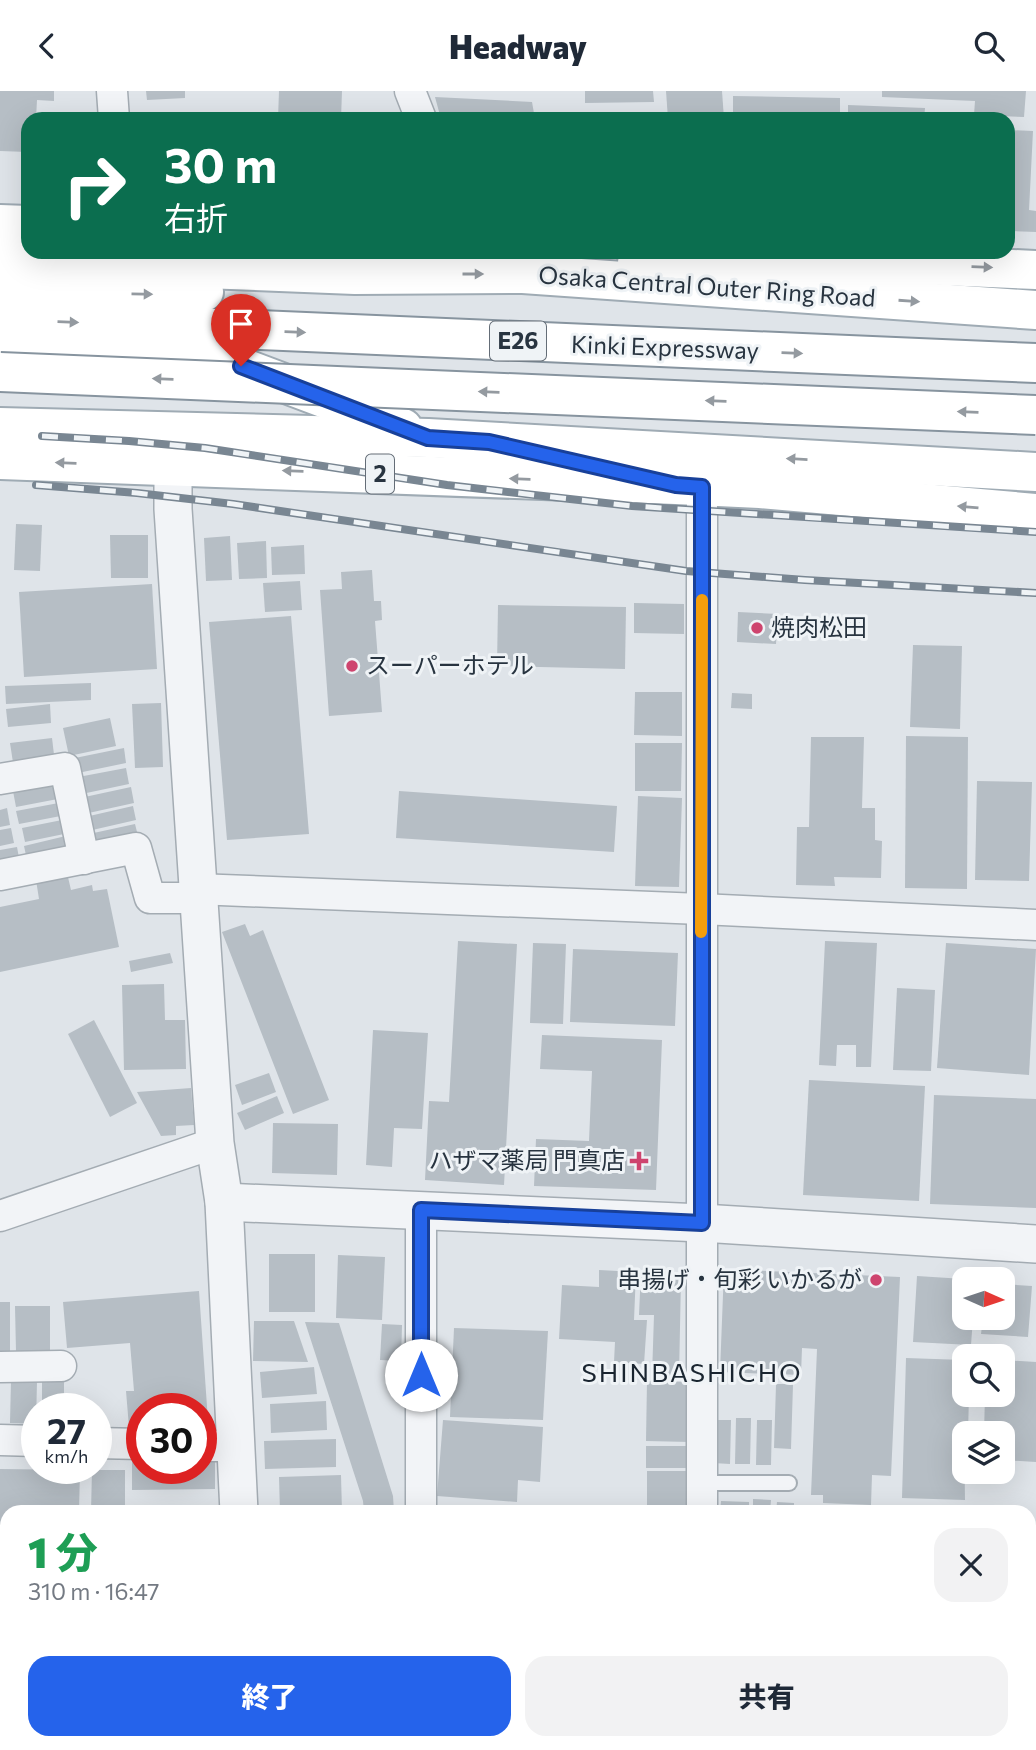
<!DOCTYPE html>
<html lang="ja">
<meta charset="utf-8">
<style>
body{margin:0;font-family:Commissioner,"Noto Sans JP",sans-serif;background:#f2f2f3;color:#1f2937;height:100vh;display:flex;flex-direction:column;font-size:26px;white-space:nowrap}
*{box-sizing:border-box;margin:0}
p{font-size:23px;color:#747a83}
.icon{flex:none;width:38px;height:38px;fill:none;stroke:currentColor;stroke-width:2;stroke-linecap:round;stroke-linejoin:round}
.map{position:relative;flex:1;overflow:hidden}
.sheet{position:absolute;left:0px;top:1414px;width:1036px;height:245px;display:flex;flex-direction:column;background:#fff;border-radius:21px 21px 0 0;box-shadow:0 7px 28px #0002}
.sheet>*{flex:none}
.top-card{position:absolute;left:21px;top:21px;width:994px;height:147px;border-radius:21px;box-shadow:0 7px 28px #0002;background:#0b6e4f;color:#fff;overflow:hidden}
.needle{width:46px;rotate:93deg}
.fabs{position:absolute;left:952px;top:1176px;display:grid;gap:14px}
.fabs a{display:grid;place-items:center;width:63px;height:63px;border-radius:14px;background:#fff;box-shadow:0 7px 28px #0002;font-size:35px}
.speed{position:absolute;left:21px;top:1302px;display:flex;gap:14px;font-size:35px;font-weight:700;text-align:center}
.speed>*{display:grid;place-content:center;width:91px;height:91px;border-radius:50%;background:#fff;box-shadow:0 7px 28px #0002;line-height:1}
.speed small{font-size:18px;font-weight:400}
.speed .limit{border:10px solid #d22;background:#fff;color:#111}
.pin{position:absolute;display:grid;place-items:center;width:60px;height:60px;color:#fff;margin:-72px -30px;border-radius:50% 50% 50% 0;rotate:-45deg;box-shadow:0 0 7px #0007}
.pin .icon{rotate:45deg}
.me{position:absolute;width:77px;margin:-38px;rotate:0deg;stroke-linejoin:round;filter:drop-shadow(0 0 5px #0008)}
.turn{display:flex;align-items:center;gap:24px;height:147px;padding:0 28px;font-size:32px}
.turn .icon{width:91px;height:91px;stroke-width:2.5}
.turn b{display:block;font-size:49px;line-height:60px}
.round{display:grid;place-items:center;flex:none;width:74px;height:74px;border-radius:21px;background:#f2f2f3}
.headline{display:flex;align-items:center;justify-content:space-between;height:119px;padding:0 28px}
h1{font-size:42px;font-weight:800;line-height:52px;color:#1e9e55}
.cta{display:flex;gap:14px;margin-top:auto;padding:14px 28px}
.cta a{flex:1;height:80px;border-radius:21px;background:#2563eb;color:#fff;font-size:28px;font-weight:800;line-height:80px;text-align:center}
.cta a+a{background:#f2f2f3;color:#1f2937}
header{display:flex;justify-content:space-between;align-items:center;height:91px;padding:0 28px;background:#fff;font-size:32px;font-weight:800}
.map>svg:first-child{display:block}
.green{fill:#c8d2c0}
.building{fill:#b6bec5}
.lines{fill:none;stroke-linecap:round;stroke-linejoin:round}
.service-casing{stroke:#a4acb3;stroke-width:18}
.minor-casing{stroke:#a4acb3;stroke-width:33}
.tertiary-casing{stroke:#a4acb3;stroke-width:40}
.primary-casing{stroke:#9fabb4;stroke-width:42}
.motorway-casing{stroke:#87949f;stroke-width:42}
.service{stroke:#f2f4f7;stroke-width:14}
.minor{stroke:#f2f4f7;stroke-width:30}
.tertiary{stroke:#f2f4f7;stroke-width:37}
.primary{stroke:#fff;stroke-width:38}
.motorway{stroke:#fff;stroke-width:38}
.rail-casing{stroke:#798692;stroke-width:8}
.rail{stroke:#eff3f6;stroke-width:5;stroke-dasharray:16;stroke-linecap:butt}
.motorway-bridge-casing{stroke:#87949f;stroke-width:42;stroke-linecap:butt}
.motorway-bridge{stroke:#fff;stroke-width:38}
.oneway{fill:#949aa0}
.route-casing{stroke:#184099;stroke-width:18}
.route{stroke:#2563eb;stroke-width:12}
.slow{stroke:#f59e0b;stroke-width:12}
.poi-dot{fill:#ce446e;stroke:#eff3f6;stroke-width:2.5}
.labels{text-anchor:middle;stroke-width:6;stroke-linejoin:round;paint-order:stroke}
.shield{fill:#eff3f6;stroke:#646d77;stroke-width:2}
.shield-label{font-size:23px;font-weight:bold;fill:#283440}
.street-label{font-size:24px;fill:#283440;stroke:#eff3f6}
.poi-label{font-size:24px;fill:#283440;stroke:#eff3f6;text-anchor:start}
.neighbourhood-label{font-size:26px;letter-spacing:2px;fill:#1a2530;stroke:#eff3f6}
</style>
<header><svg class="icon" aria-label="back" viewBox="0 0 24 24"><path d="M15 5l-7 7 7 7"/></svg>Headway<svg class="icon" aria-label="search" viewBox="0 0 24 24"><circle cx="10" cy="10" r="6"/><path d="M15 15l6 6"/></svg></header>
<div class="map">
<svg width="1036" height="1659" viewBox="0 0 1036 1659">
<rect width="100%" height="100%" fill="#dfe4e9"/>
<!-- green -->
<polygon class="green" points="464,1652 511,1652 513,1659 466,1659"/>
<!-- building -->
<g class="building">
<polygon points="0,0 54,0 54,10 37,9 36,28 28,28 28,61 0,60"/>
<polygon points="146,0 185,0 185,7 147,9"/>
<polygon points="279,0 342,0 341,28 278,28"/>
<polygon points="585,0 653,0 654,11 585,12"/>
<polygon points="666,0 722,0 724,28 668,28"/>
<polygon points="882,0 1026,0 1024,26 974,24 975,10 882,6"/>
<polygon points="733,5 840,7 840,28 733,28"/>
<polygon points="435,6 532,11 535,28 441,28"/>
<polygon points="848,14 925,17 924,28 848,28"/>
<polygon points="1008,39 1033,40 1029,119 1036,120 1036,141 1008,140"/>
<polygon points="16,433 42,434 40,480 14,479"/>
<polygon points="110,444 148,444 148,487 111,487"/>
<polygon points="230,445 232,489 206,490 204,447"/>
<polygon points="266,450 267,487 239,488 237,452"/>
<polygon points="304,454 305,483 272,484 271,456"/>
<polygon points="372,479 374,510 381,510 382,529 375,530 382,621 329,625 320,499 342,498 341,481"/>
<polygon points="300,490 302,519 265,521 263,492"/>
<polygon points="152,493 157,578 24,586 19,501"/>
<polygon points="634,512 684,513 684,543 634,542"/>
<polygon points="498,514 626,516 625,578 497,575"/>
<polygon points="738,521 778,523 776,553 737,551"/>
<polygon points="291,525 309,743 227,749 209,531"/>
<polygon points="913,554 962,555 960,638 910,636"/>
<polygon points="91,592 91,609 6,613 5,595"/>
<polygon points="635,601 682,601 682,645 634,644"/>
<polygon points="732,602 752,603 752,618 731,617"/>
<polygon points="161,612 163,676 135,677 132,613"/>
<polygon points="50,613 51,632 8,636 6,618"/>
<polygon points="110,627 116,655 69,665 63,637"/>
<polygon points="906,645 968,646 967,798 905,797"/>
<polygon points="811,646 864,646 862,717 875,717 875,749 882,750 881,787 834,786 835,795 796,794 797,736 809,736"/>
<polygon points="52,647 55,672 14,678 10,652"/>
<polygon points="635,652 682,652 681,700 635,700"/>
<polygon points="124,657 126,672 73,683 70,668"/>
<polygon points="126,677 129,693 77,704 73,687"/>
<polygon points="977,690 1032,691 1029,790 975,789"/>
<polygon points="59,691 63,707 16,716 13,700"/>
<polygon points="131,696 134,712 84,723 80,707"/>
<polygon points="399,700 617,715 614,761 396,747"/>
<polygon points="638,705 682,707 679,796 635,795"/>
<polygon points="64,711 66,724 19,733 16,720"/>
<polygon points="133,715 136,729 88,740 85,726"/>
<polygon points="7,717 10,734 0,736 0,719"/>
<polygon points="67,728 69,742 25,751 22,737"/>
<polygon points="135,733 138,745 91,755 89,743"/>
<polygon points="11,737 14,752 0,755 0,739"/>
<polygon points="70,744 73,759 27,769 24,755"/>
<polygon points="17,756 20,772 0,775 0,759"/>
<polygon points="67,782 71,799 92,794 93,800 107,798 119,856 0,881 0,816 39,808 36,789"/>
<polygon points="245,833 250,845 263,839 329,1009 293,1023 222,841"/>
<polygon points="458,850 517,853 504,1094 425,1089 429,1010 449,1011"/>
<polygon points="825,850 877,852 871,976 856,976 856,954 837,954 836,975 819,974"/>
<polygon points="533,852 566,853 563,933 530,932"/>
<polygon points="946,852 1036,858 1029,984 937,977"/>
<polygon points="573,858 678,862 675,935 570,931"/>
<polygon points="170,862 173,872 131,881 129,870"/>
<polygon points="164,893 165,929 185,929 186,978 124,979 122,894"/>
<polygon points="897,897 935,899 931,980 893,979"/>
<polygon points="94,929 137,1012 110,1026 68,943"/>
<polygon points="373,939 428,942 422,1038 394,1037 392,1076 366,1074"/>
<polygon points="542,944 662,949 656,1099 534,1095 536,1048 589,1050 592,980 540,978"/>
<polygon points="269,982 276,1001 242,1014 235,994"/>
<polygon points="809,989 925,995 919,1110 803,1104"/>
<polygon points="191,997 194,1034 176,1035 176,1044 161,1045 137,1001"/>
<polygon points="934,1004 1036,1008 1036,1117 930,1113"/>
<polygon points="277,1005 284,1022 245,1039 237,1022"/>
<polygon points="273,1032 338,1033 337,1084 272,1082"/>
<rect x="269" y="1163" width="46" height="58"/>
<polygon points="338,1164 385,1166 382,1229 336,1227"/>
<polygon points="724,1178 900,1186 891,1385 872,1384 871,1414 823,1412 823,1404 811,1404 817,1258 802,1257 801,1284 720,1281"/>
<polygon points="599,1179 636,1181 634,1229 647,1229 644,1273 614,1271 615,1251 559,1248 562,1194 599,1196"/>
<polygon points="641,1179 670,1180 681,1187 679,1285 652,1285 654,1224 639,1224"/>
<polygon points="917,1185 964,1188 964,1227 973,1227 971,1254 913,1251"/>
<polygon points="1003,1193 1032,1195 1028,1246 981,1243 983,1227 1003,1227"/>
<polygon points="199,1200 208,1330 201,1331 201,1318 142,1318 142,1335 129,1336 126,1300 134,1300 130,1252 67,1257 63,1211"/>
<rect x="0" y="1211" width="10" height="51"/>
<polygon points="15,1215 50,1215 50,1261 16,1261"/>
<polygon points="254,1230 294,1230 308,1271 253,1270"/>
<polygon points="305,1231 339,1232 393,1405 394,1421 364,1421 363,1410"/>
<polygon points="382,1233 402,1234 401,1270 380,1269"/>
<polygon points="454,1237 548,1240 543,1329 450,1326"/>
<polygon points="906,1267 964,1269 964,1304 969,1304 968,1342 964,1342 965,1409 902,1407"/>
<polygon points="1003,1269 1036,1271 1036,1371 1003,1369 1003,1342 984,1342 985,1304 1003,1304"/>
<polygon points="314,1276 317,1303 262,1307 260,1281"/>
<rect x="42" y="1287" width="22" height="31"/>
<polygon points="11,1289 37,1290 36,1333 10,1332"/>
<polygon points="647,1290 691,1291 690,1351 646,1350"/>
<polygon points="776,1293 793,1293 791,1358 774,1357"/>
<polygon points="326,1310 327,1339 271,1342 270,1313"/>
<polygon points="736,1327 751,1327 750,1373 735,1373"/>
<polygon points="443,1329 543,1336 540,1391 518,1389 517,1411 437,1405"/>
<polygon points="714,1329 731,1329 730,1373 713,1372"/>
<polygon points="757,1329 772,1329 771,1374 756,1374"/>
<polygon points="336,1348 336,1376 265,1378 264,1350"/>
<rect x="646" y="1355" width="43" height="22"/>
<polygon points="132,1367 142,1367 142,1377 201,1377 201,1367 215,1367 215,1398 132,1399"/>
<polygon points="0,1378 80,1379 79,1421 7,1421 7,1536 0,1536"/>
<polygon points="92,1379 125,1379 125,1421 91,1421"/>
<polygon points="647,1380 689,1380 688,1416 647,1415"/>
<polygon points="341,1384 342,1421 280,1421 279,1386"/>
<polygon points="753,1408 771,1409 770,1421 753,1421"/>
<polygon points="721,1410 749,1411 749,1421 720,1421"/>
<polygon points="777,1411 794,1412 794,1421 776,1421"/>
<polygon points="802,1416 826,1417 826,1421 802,1421"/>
<polygon points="1029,1447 1036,1447 1035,1497 1029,1497"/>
<rect x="1029" y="1512" width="7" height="14"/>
<polygon points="1029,1557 1035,1557 1033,1612 1029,1612"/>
<polygon points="1,1582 7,1582 7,1596 0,1596"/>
<polygon points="0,1600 7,1600 7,1615 0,1614"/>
<polygon points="4,1618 7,1619 7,1652 48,1652 48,1657 4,1656"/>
<polygon points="1029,1634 1033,1635 1033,1659 1014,1659 1014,1652 1029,1652"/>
<rect x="291" y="1652" width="40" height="7"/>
<rect x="353" y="1652" width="46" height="7"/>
<polygon points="550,1652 573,1652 575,1659 530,1659"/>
<polygon points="671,1652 680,1652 682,1659 648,1659"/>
<polygon points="739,1652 761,1652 763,1659 719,1659 719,1657"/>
<polygon points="769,1652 820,1652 822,1659 771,1659"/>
<polygon points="853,1652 897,1652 899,1659 855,1659"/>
<rect x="912" y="1652" width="36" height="7"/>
<rect x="954" y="1652" width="36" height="7"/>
<rect x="994" y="1652" width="18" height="7"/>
<polygon points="117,1654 117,1659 76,1659 76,1655"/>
</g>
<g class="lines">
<defs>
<g id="service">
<polyline points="702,1392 789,1392"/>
<polyline points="1029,1621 1036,1621"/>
<polyline points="590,1652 592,1659"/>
<polyline points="831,1652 833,1659"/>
</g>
<g id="minor">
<polyline points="112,0 114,28"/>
<polyline points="410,0 421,28"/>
<polyline points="0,688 65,677 84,768"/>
<polyline points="0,784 136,757 150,807 197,807"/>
<polyline points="196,798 701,818 1036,834"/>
<polyline points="421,1119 421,1421"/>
<polyline points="0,1125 215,1052"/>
<polyline points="0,1276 61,1275"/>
<polyline points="0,1349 37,1350"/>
<polyline points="96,1352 142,1353"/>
<polyline points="201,1355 235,1355"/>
<polyline points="702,1421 702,396"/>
<polyline points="1029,1538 1036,1538"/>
<polyline points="64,1652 64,1659"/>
<polyline points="696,1652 697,1659"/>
</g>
<g id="tertiary">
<polyline points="173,375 173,418 215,1052 224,1111 239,1421"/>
<polyline points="224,1111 702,1132 1036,1153"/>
<polyline points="255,1652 255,1659"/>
</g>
<g id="primary">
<polyline points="0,133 28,134"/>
<polyline points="0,170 355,184 523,183 1036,219"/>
<polyline points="637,172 713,165 1036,179"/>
<polyline points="0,199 184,204 204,201"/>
<polyline points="0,255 186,263 225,270 403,337"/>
<polyline points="0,336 428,347 1036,381"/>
<polyline points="0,369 676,394 760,398 1036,422"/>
</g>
<polyline id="motorway" points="0,228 1036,272"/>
</defs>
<!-- service casing -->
<use href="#service" class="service-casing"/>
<!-- minor casing -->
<use href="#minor" class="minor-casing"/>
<!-- tertiary casing -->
<use href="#tertiary" class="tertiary-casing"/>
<!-- primary casing -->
<use href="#primary" class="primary-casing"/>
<!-- motorway casing -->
<use href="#motorway" class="motorway-casing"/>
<!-- service -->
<use href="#service" class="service"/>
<!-- minor -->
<use href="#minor" class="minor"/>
<!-- tertiary -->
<use href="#tertiary" class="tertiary"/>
<!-- primary -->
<use href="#primary" class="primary"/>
<!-- motorway -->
<use href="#motorway" class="motorway"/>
<defs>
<g id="rail">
<polyline points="42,345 129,350 205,357 447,394 632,415 1036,441"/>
<polyline points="36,394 137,402 233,413 686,480 805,489 1036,502"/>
</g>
</defs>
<!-- rail casing -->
<use href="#rail" class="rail-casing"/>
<!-- rail -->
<use href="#rail" class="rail"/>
<defs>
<polyline id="motorway-bridge" points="0,281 1036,324"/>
</defs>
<!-- motorway-bridge casing -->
<use href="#motorway-bridge" class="motorway-bridge-casing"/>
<!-- motorway-bridge -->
<use href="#motorway-bridge" class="motorway-bridge"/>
</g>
<!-- one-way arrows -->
<defs><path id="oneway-solid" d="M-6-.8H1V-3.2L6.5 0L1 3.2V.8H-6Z" transform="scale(1.75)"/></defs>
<g class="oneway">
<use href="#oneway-solid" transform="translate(982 176) rotate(2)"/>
<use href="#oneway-solid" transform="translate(473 183)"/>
<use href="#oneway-solid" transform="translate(142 203) rotate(1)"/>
<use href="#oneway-solid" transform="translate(909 210) rotate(4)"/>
<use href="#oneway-solid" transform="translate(68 231) rotate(2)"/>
<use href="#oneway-solid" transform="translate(295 241) rotate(2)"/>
<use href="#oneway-solid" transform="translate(792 262) rotate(2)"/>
<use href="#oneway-solid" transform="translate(163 288) rotate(-178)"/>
<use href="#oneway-solid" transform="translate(489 301) rotate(-178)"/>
<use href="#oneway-solid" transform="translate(716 310) rotate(-178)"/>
<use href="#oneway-solid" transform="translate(968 321) rotate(-178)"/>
<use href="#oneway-solid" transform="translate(797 368) rotate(-177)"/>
<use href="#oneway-solid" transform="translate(66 372) rotate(-178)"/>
<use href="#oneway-solid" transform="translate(293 380) rotate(-178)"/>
<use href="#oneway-solid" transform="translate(520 388) rotate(-178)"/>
<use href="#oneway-solid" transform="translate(968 416) rotate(-175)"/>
</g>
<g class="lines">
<defs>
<polyline id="route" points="241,275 428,347 489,351 676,394 702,396 702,1132 421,1119 421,1284"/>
</defs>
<!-- route casing -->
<use href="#route" class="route-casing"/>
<!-- route -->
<use href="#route" class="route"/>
<!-- slow -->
<polyline class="slow" points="701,841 702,509"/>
</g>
<!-- markers -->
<g class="poi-dot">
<circle cx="757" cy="537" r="7"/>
<circle cx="352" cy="575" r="7"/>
<path d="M635.5 1059.5h7v7h7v7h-7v7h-7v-7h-7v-7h7z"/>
<circle cx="876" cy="1189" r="7"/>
</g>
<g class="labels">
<!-- shield labels -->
<g class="shield">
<rect x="490" y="230.5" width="56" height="39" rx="5"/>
<rect x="366" y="363.5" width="28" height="39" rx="5"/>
</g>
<g class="shield-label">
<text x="518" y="258">E26</text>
<text x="380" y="391">2</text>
</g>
<!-- street labels -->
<g class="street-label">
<text transform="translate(707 196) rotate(4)" y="8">Osaka Central Outer Ring Road</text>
<text transform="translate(665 257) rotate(2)" y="8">Kinki Expressway</text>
</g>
<!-- poi labels -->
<g class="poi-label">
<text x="771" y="545">焼肉松田</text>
<text x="366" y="583">スーパーホテル</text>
<text x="625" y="1078" text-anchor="end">ハザマ薬局 門真店</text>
<text x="862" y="1197" text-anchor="end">串揚げ・旬彩 いかるが</text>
</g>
<!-- neighbourhood labels -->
<g class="neighbourhood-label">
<text x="692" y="1291">SHINBASHICHO</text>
</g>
</g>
</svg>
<div class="fabs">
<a><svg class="needle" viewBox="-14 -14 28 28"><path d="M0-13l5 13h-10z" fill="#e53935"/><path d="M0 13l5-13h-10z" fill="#747a83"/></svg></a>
<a><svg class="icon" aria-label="search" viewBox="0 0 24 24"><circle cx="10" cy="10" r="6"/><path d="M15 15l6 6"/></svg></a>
<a><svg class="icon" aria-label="layers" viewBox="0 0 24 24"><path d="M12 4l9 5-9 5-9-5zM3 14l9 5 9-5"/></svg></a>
</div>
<div class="speed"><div>27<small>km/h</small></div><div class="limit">30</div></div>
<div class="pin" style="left:241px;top:275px;background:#d93025"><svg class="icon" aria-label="arrive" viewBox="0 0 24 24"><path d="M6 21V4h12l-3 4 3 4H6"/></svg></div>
<svg class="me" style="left:421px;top:1284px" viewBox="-20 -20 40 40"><circle r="19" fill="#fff"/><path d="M0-13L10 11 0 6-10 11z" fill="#2563eb"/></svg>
<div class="top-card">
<div class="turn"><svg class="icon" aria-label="right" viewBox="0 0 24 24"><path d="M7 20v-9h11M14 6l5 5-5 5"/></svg><div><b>30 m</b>右折</div></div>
</div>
<section class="sheet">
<div class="headline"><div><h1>1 分</h1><p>310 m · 16:47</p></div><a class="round"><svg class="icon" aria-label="close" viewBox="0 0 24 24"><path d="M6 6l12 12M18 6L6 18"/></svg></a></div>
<div class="cta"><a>終了</a><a>共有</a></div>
</section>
</div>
